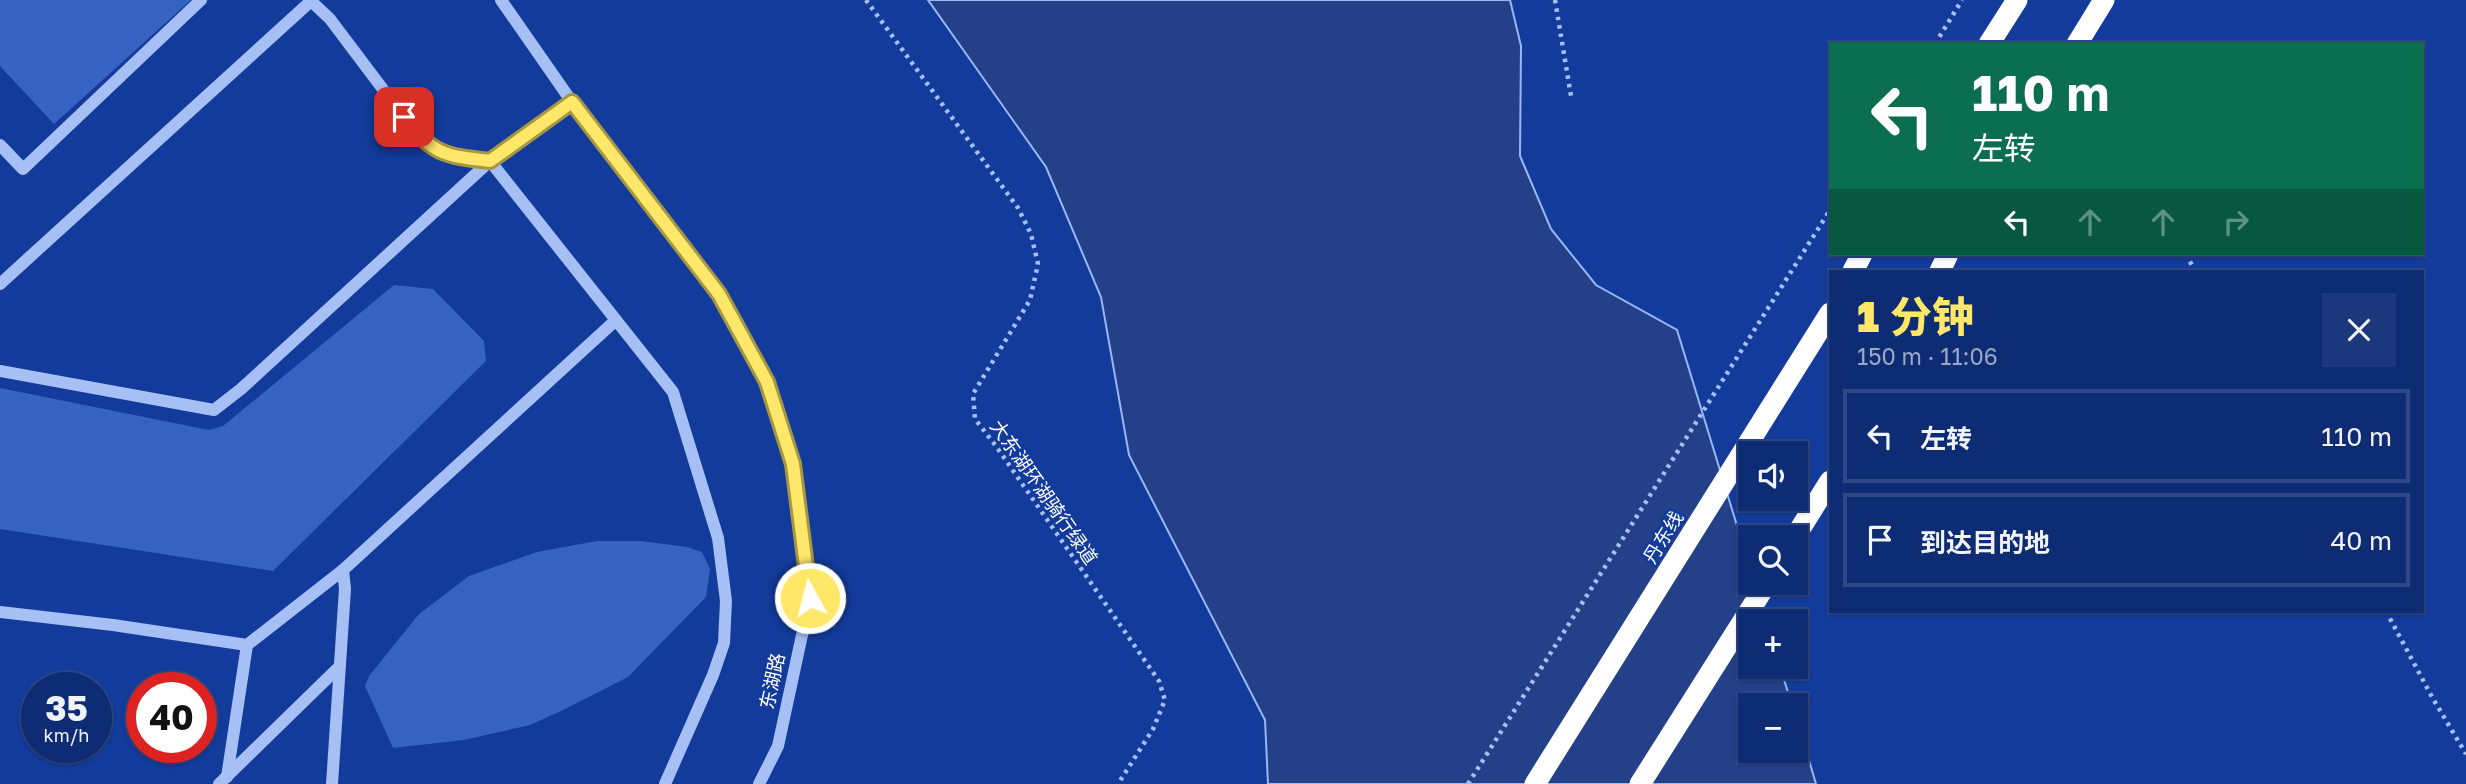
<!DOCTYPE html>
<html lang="zh">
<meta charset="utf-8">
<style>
body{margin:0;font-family:"Golos Text","Noto Sans SC",sans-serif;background:#1c387c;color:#f1f3f6;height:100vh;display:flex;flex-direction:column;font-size:26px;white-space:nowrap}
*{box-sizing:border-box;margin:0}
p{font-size:23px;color:#9ba7c5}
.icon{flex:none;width:38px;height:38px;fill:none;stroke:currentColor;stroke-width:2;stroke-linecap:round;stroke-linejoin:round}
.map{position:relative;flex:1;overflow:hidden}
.panel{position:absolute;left:1829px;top:270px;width:595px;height:343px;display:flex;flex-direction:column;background:#0e2c74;border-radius:0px;box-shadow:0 2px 5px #0004,0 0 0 2px #2e4886}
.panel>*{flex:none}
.guide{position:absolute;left:1829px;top:42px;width:595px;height:214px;border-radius:0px;box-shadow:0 2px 5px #0004,0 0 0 2px #2e4886;background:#0b6e4f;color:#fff;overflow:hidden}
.buttons{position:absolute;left:1738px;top:441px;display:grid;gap:14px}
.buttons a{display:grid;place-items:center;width:70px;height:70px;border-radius:0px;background:#0e2c74;box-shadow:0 2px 5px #0004,0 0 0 2px #2e4886;font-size:35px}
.speed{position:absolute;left:21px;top:672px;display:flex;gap:14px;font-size:35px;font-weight:700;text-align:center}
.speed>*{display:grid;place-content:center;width:91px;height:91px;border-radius:50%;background:#0e2c74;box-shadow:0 2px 5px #0004,0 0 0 2px #2e4886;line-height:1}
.speed small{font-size:18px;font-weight:400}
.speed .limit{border:10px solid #d22;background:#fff;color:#111}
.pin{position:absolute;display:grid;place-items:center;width:60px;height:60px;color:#fff;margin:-30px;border-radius:14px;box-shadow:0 4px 10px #0006}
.me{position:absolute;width:77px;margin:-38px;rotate:353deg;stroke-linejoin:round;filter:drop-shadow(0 0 5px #0008)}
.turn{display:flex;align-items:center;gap:24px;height:147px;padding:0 28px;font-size:32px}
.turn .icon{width:91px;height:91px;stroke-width:2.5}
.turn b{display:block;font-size:49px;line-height:60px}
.lanes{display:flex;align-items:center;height:66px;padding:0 28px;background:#0003;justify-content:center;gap:35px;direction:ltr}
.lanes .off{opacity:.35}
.round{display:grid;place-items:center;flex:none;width:74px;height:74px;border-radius:0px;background:#1c387c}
.head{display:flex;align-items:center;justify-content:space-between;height:119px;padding:0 28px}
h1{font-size:42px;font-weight:800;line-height:52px;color:#ffe869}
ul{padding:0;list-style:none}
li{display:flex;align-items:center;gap:21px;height:94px;margin:0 14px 10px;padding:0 14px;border:4px solid #2e4886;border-radius:0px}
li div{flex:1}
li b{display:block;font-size:26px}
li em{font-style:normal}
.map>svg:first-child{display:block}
.water{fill:#234089;stroke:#98b7f7;stroke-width:2}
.building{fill:#3662c1}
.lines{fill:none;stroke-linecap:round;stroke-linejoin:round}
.path{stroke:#a6bff4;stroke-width:4.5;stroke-dasharray:3.5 5;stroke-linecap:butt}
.minor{stroke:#a6bff4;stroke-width:12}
.highway{stroke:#fff;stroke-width:21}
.route-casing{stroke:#a69744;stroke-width:18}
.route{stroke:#ffe869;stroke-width:12}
.labels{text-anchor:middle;stroke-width:5;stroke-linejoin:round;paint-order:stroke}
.street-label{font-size:19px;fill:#fff;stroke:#123b9b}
</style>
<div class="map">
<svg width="2466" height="784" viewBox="0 0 2466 784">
<rect width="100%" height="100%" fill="#123b9b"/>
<!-- water -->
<polygon class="water" points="928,0 1510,0 1521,46 1520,156 1551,229 1596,285 1677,330 1750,568 1750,583 1755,583 1766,621 1750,621 1750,667 1780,667 1792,705 1750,705 1750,751 1796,751 1796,716 1816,784 1268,784 1265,720 1129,455 1101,297 1046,167"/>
<!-- building -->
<g class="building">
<polygon points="0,0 191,0 54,124 0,66"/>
<polygon points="394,285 433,289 484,341 486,361 273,571 0,529 0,388 209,430 223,426"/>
<polygon points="597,541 641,541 687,547 702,552 710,569 706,597 628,677 561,711 530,725 464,740 393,748 365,686 369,676 419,614 469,576 537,552"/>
</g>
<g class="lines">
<!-- path -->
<g class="path">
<polyline points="866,0 1018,208 1031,234 1038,264 1030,300 973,394 975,419 996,446 1159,681 1165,700 1153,729 1118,784"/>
<polyline points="1555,0 1571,96"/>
<polyline points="1935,44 1962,0"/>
<polyline points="2186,254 2195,271"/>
<polyline points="2386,611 2432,697 2466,754"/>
<polyline points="1468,784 1830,210"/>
</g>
<!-- minor -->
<g class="minor">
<polyline points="501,0 572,102 719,294 767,382 793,464 810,598 778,746 759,784"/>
<polyline points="572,102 490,161 673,392 718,538 726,601 724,643 713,675 665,784"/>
<polyline points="0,145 23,169 201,0"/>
<polyline points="0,284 311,1 330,19 419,137 449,156 490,161"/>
<polyline points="0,371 214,410 241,389 490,161"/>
<polyline points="0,612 113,625 247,645 343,570"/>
<polyline points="227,777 247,645"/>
<polyline points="219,784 339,667"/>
<polyline points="332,784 345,589 343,570 616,320"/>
</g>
<!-- highway -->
<g class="highway">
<polyline points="1989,44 2017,0"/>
<polyline points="2077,44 2104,0"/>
<polyline points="1853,271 1862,254"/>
<polyline points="1940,271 1948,254"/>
<polyline points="1795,537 1830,481"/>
<polyline points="1535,784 1830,313"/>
<polyline points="1640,784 1767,583"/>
</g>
</g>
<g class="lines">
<defs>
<path id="route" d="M404,117c28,38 42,39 86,44l82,-59 147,192 48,88 26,82 17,134"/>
</defs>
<!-- route casing -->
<use href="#route" class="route-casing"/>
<!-- route -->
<use href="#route" class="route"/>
</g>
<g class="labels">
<!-- street labels -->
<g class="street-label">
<text transform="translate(1044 492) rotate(55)" y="7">大东湖环湖骑行绿道</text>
<text transform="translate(1663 537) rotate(-58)" y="7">丹东线</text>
<text transform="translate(772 681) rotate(-78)" y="7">东湖路</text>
</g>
</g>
</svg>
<div class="buttons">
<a><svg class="icon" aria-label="sound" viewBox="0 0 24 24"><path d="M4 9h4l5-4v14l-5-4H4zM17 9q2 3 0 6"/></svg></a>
<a><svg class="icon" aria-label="search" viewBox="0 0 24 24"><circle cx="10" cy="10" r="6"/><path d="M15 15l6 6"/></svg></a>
<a>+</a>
<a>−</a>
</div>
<div class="speed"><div>35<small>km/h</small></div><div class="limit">40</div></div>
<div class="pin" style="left:404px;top:117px;background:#d93025"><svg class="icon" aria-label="arrive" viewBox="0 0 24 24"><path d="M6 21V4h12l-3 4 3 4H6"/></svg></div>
<svg class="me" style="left:810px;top:598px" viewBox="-20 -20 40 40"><circle r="17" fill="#ffe869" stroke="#fff" stroke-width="3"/><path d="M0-11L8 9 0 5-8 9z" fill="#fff"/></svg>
<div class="guide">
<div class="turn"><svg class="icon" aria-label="left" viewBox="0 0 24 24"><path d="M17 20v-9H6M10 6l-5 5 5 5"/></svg><div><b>110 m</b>左转</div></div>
<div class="lanes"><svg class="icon" aria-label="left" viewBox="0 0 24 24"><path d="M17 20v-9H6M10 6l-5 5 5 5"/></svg><svg class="icon off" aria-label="ahead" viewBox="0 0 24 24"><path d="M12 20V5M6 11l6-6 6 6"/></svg><svg class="icon off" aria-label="ahead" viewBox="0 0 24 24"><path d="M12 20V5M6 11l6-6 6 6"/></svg><svg class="icon off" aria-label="right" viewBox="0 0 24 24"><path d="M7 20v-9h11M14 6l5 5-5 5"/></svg></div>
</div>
<section class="panel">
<div class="head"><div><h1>1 分钟</h1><p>150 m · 11:06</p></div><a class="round"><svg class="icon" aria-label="close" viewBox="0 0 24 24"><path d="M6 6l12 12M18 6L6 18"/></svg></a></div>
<ul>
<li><svg class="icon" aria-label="left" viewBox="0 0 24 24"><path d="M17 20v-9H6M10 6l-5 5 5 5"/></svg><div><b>左转</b></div><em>110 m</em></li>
<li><svg class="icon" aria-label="arrive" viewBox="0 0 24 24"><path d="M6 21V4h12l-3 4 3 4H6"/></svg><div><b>到达目的地</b></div><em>40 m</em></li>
</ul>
</section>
</div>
